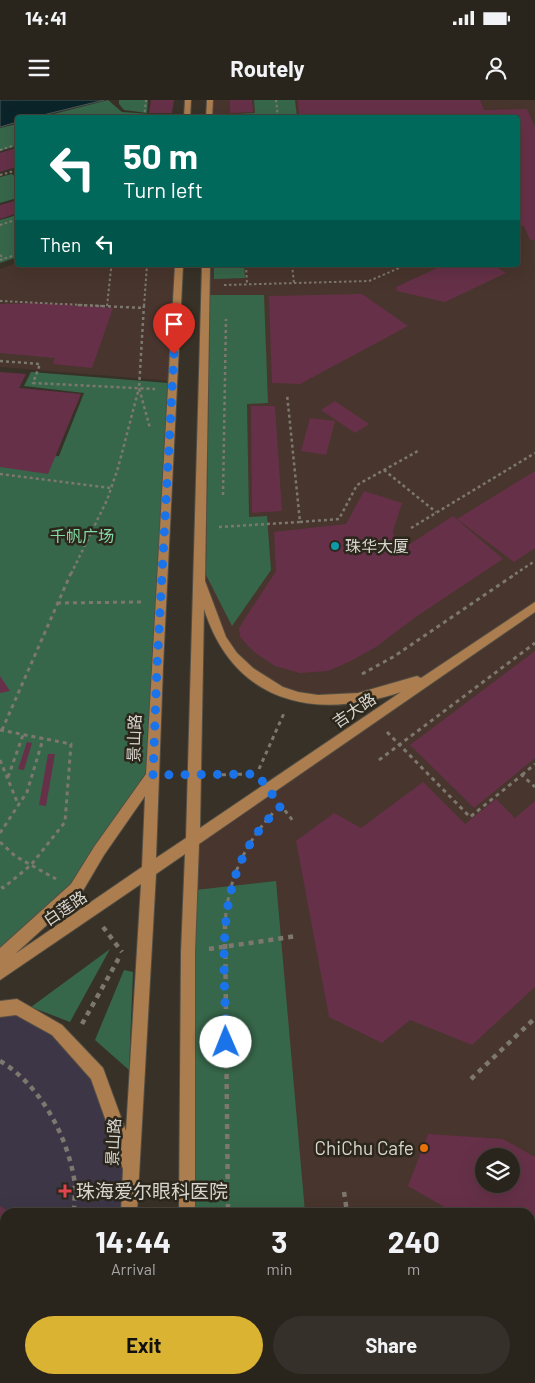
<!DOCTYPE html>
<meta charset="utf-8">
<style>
body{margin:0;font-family:Barlow,"Noto Sans SC",sans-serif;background:#35312a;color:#f1f3f6;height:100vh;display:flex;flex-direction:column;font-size:19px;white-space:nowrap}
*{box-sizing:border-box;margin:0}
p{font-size:16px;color:#a5a5a4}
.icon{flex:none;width:28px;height:28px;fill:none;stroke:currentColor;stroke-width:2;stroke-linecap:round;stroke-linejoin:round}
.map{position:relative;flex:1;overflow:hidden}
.panel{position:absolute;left:0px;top:1108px;width:535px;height:176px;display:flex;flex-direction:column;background:#29251d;border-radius:15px 15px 0 0;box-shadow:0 5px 20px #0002,0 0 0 1px #45423b}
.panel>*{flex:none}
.banner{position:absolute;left:15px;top:15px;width:505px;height:152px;border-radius:5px;box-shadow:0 5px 20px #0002,0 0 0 1px #45423b;background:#00695c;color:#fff;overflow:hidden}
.tools{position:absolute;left:475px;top:1048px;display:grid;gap:10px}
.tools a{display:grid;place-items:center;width:45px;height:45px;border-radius:50%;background:#29251d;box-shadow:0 5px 20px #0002,0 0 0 1px #45423b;font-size:25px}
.pin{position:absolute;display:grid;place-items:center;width:42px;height:42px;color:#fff;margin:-51px -21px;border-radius:50% 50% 50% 0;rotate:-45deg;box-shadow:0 0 5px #0007}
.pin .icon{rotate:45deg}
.me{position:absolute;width:55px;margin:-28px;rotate:359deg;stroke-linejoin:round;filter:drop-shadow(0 0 4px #0008)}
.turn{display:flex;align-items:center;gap:18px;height:105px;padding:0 25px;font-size:22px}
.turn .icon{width:65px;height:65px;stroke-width:2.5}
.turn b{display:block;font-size:35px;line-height:42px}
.then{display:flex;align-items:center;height:48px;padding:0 25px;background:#0003;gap:10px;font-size:19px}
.eta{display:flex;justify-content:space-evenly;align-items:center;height:85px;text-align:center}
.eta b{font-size:30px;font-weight:700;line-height:35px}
.primary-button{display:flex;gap:10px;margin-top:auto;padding:10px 25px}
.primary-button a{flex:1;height:58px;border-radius:30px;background:#dbb333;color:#111;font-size:20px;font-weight:700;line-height:58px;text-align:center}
.primary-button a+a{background:#35312a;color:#f1f3f6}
.status{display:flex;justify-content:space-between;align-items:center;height:35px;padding:0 25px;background:#29251d;direction:ltr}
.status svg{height:14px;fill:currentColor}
header{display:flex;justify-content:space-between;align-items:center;height:65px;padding:0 25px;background:#29251d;font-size:22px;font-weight:700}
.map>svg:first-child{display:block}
.commercial{fill:#48352d;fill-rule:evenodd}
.medical{fill:#3c3647}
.green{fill:#37674a}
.water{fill:#0a2429;stroke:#48595a}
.building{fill:#663148;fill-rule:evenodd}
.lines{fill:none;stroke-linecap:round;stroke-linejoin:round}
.major-casing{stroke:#524e44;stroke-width:2}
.path-far3{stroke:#7d786f;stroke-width:2;stroke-dasharray:2.5 2.5;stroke-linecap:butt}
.path-far2{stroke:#7d786f;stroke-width:2.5;stroke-dasharray:3 3;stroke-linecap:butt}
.path-far1{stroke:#7d786f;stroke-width:3;stroke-dasharray:4 4;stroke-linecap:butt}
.path{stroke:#7d786f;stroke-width:4.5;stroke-dasharray:5 5;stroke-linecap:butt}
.major{fill:#ac7d4f;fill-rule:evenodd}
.route{stroke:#1a73e8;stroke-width:9;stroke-dasharray:0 16.2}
.culture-dot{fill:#0f9aa8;stroke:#2c271d;stroke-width:2}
.food-dot{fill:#e8710a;stroke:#2c271d;stroke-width:2}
.health-dot{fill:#e0444e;stroke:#2c271d;stroke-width:2}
.labels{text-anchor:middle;stroke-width:5;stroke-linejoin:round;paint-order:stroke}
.park-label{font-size:16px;fill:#83d8a4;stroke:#2c271d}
.poi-label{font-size:16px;fill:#d8d5ce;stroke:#2c271d;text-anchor:start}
.street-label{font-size:16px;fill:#d8d5ce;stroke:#2c271d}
.near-poi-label{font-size:19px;fill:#d8d5ce;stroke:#2c271d;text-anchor:end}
</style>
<div class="status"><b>14:41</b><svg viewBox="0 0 49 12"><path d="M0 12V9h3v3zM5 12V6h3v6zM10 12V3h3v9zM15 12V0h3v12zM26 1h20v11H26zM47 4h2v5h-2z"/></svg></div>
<header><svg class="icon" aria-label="menu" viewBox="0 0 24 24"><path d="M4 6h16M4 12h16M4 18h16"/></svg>Routely<svg class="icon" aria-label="person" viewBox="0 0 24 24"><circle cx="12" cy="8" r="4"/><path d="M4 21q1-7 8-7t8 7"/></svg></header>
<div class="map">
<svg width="535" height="1283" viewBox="0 0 535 1283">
<rect width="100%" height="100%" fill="#373127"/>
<!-- commercial -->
<g class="commercial">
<path d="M210,0h325v1283h-347v-4h342v-167h-342l5,-371 242,-167 -99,27 -65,-15 -39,-31 -32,-78 6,-312h312v-147l-309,-1zM484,1056h27v28h-27z"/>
<polygon points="17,163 18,165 179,165 172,281 0,267 0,169"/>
</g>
<!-- medical -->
<polygon class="medical" points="16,908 57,931 97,974 131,1069 129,1112 5,1112 5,1279 69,1279 45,1283 0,1283 0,909"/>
<!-- green -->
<g class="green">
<polygon points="108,0 122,12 165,15 165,17 42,17"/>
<polygon points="119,0 148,0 147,13 124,10 119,4"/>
<polygon points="254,0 295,0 297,17 237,17 237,14 255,13"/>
<polygon points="17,24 17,46 0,51 0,28"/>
<polygon points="12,74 17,79 17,98 0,103 0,77"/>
<polygon points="17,115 17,157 0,163 0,120"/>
<polygon points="214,165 244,165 245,178 214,179"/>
<polygon points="210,195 264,195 268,303 247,304 249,417 267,416 271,470 232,526 206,475"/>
<polygon points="31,272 168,283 151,664 72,791 0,857 0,360 59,356 84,293 24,286"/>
<polygon points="276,781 305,1112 192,1112 195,790"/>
<polygon points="110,849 70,922 31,907"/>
<polygon points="124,870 133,872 129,970 95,940"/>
<rect x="194" y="1279" width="125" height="4"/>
</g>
<!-- water -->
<polygon class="water" points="0,0 104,0 35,17 18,18 17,22 0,27"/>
<!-- building -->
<g class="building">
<polygon points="151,0 174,0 172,13 149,13"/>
<polygon points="230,0 252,0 253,12 230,13"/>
<polygon points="298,0 480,0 484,10 527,9 535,27 535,140 530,140 524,126 518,126 518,18 299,18"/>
<polygon points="18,47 18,69 16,67 0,72 0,53"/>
<polygon points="18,100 18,113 0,119 0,105"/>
<polygon points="436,165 500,165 501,167 498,168 506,173 445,202 397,191 396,187 437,168"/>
<polygon points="362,194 408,226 300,284 272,283 269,196"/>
<polygon points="39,203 113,208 92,268 53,264 55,258 0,253 0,204"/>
<polygon points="0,272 26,274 19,288 81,294 48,374 0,367"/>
<polygon points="335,301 369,324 355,333 321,310"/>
<polygon points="251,306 275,306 282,411 252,413"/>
<polygon points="310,318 335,321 326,355 301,351"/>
<polygon points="535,371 535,448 514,462 457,419"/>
<polygon points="364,391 402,403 393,431 396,453 453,416 503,459 417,516 376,547 351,561 328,571 300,573 275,566 254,552 240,537 239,528 276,471 274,432 346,424"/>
<polygon points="535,551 535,658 474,708 410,645"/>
<polygon points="0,576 10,591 0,593"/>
<polygon points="27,642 32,643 24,670 18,669"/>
<polygon points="48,654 55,654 46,706 39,705"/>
<polygon points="423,682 465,724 496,699 515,718 535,701 535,887 472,945 410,920 382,943 329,917 296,741 334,713 361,728"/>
<path d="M428,1034l75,5 32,18v102l-5,-2v-45h-77l-45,-26zM484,1056h27v28h-27z"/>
<polygon points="0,1106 10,1112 5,1112 5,1187 2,1222 0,1224"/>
<polygon points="392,1279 476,1279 482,1283 397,1283"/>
</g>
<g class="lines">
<defs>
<g id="major">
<polygon points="185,0 191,0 190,18 184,18"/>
<polygon points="207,0 213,0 212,18 206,18"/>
<path d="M175,165h8l-20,402 -7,191 30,-20 16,-573h8l-5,316 21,56 11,16 16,15 30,19 15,5 20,3 40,-2 59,-17 4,2 114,-76v10l-336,232 -4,108v260h-16l2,-260 4,-98 -29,20 -19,338h-16l2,-43 -32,-90 -39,-44 -36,-20 -16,2v-16l17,-2 45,26 41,43 23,63 15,-247 -141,96v-32l71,-64 23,-37 52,-73zM204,509c30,94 110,112 197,83l-201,136zM145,696l-3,71 -127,87 66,-60 23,-39z"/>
<rect x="118" y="1279" width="18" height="4"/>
<rect x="178" y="1279" width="18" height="4"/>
</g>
</defs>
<!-- major casing -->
<use href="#major" class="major-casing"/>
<!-- path-far3 -->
<g class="path-far3">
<polyline points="276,0 278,18"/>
<polyline points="227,16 278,15"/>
<polyline points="144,17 146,0"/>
<polyline points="114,18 171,16"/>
<polyline points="0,50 18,44"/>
<polyline points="0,75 14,71 18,74"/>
<polyline points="0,125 18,119"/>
<polyline points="0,155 4,159"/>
<polyline points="0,160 18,154"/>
<polyline points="246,165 247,184"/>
<polyline points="292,165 294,183"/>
<polyline points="224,185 369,181 406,165"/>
<polyline points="0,201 104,206"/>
<polyline points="107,206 111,169 108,165"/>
<polyline points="144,206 147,165"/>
</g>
<!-- path-far2 -->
<g class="path-far2">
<polyline points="78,205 144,208"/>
<polyline points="144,205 139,288 150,328"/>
<polyline points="0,261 40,264 33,283 155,289"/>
<polyline points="384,370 436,412"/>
<polyline points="0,374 111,388"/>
<polyline points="223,395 226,219"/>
<polyline points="300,422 339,419 357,385 418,351"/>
<polyline points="219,427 300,422 287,294"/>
<polyline points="411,428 535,353"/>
<polyline points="71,474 107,400 118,368 139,288"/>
<polyline points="515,474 535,461"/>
</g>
<!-- path-far1 -->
<g class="path-far1">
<polyline points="57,503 141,502"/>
<polyline points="362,574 393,557 517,473"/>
<polyline points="0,630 71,644 65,722 31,765 3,788 0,784"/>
<polyline points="2,630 71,473"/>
<polyline points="387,632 470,717 522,675 535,687"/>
<polyline points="0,660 18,704"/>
<polyline points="379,660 535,543"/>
<polyline points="259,669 285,611"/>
<polyline points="214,675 250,674"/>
<polyline points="522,675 535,664"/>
<polyline points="8,677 23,635"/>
<polyline points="280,704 293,721"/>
<polyline points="0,733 27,692 43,639"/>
<polyline points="0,742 15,756 56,779"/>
<path d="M225,825c2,-42 19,-81 48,-112"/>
</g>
<!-- path -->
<g class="path">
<polyline points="225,824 228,1112"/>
<polyline points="103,827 122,852"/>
<polyline points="209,849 297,836"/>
<polyline points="82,924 120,856"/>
<path d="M0,961c39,23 66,72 74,117 2,11 0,23 0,34"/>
<polyline points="471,979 535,918"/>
<polyline points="344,1092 347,1112"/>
<polyline points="530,1168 535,1170"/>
<polyline points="80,1279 80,1283"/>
<polyline points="230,1279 230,1283"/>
<polyline points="48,1283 73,1279"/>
</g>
<!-- major -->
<use href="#major" class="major"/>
</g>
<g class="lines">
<!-- route -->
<path class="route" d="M174,254l-17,313 -4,108 104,-1 24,32c-71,67 -56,147 -55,236"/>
</g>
<!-- markers -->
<circle class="culture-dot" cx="335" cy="446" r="5"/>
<circle class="food-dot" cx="424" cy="1048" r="5"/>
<path class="health-dot" d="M62.5 1083.5h5v5h5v5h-5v5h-5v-5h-5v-5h5z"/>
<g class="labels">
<!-- park labels -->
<g class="park-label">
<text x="82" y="442">千帆广场</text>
</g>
<!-- poi labels -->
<g class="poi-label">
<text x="345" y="452">珠华大厦</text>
</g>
<!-- street labels -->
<g class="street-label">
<text transform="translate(354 610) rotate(-34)" y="6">吉大路</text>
<text transform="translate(134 638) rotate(-88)" y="6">景山路</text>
<text transform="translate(65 808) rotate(-34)" y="6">白莲路</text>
<text transform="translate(113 1042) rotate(-87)" y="6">景山路</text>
</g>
<!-- near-poi labels -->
<g class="near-poi-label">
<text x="414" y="1055">ChiChu Cafe</text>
<text x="76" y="1098" text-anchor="start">珠海爱尔眼科医院</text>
</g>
</g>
</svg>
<div class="tools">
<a><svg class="icon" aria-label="layers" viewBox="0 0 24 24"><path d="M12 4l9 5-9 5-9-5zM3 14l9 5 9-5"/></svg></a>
</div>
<div class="pin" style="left:174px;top:254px;background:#d93025"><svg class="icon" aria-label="arrive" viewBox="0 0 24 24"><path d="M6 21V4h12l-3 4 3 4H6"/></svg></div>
<svg class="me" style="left:226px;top:942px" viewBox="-20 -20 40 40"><circle r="19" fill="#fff"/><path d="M0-13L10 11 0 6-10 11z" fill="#1a73e8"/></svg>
<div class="banner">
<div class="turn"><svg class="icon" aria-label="left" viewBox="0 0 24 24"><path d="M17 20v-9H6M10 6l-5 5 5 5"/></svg><div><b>50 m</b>Turn left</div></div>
<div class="then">Then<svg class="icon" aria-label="left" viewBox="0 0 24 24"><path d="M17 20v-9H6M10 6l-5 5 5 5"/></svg></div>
</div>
<section class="panel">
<div class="eta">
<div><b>14:44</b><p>Arrival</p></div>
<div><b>3</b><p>min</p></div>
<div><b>240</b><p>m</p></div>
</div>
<div class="primary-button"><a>Exit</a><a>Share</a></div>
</section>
</div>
